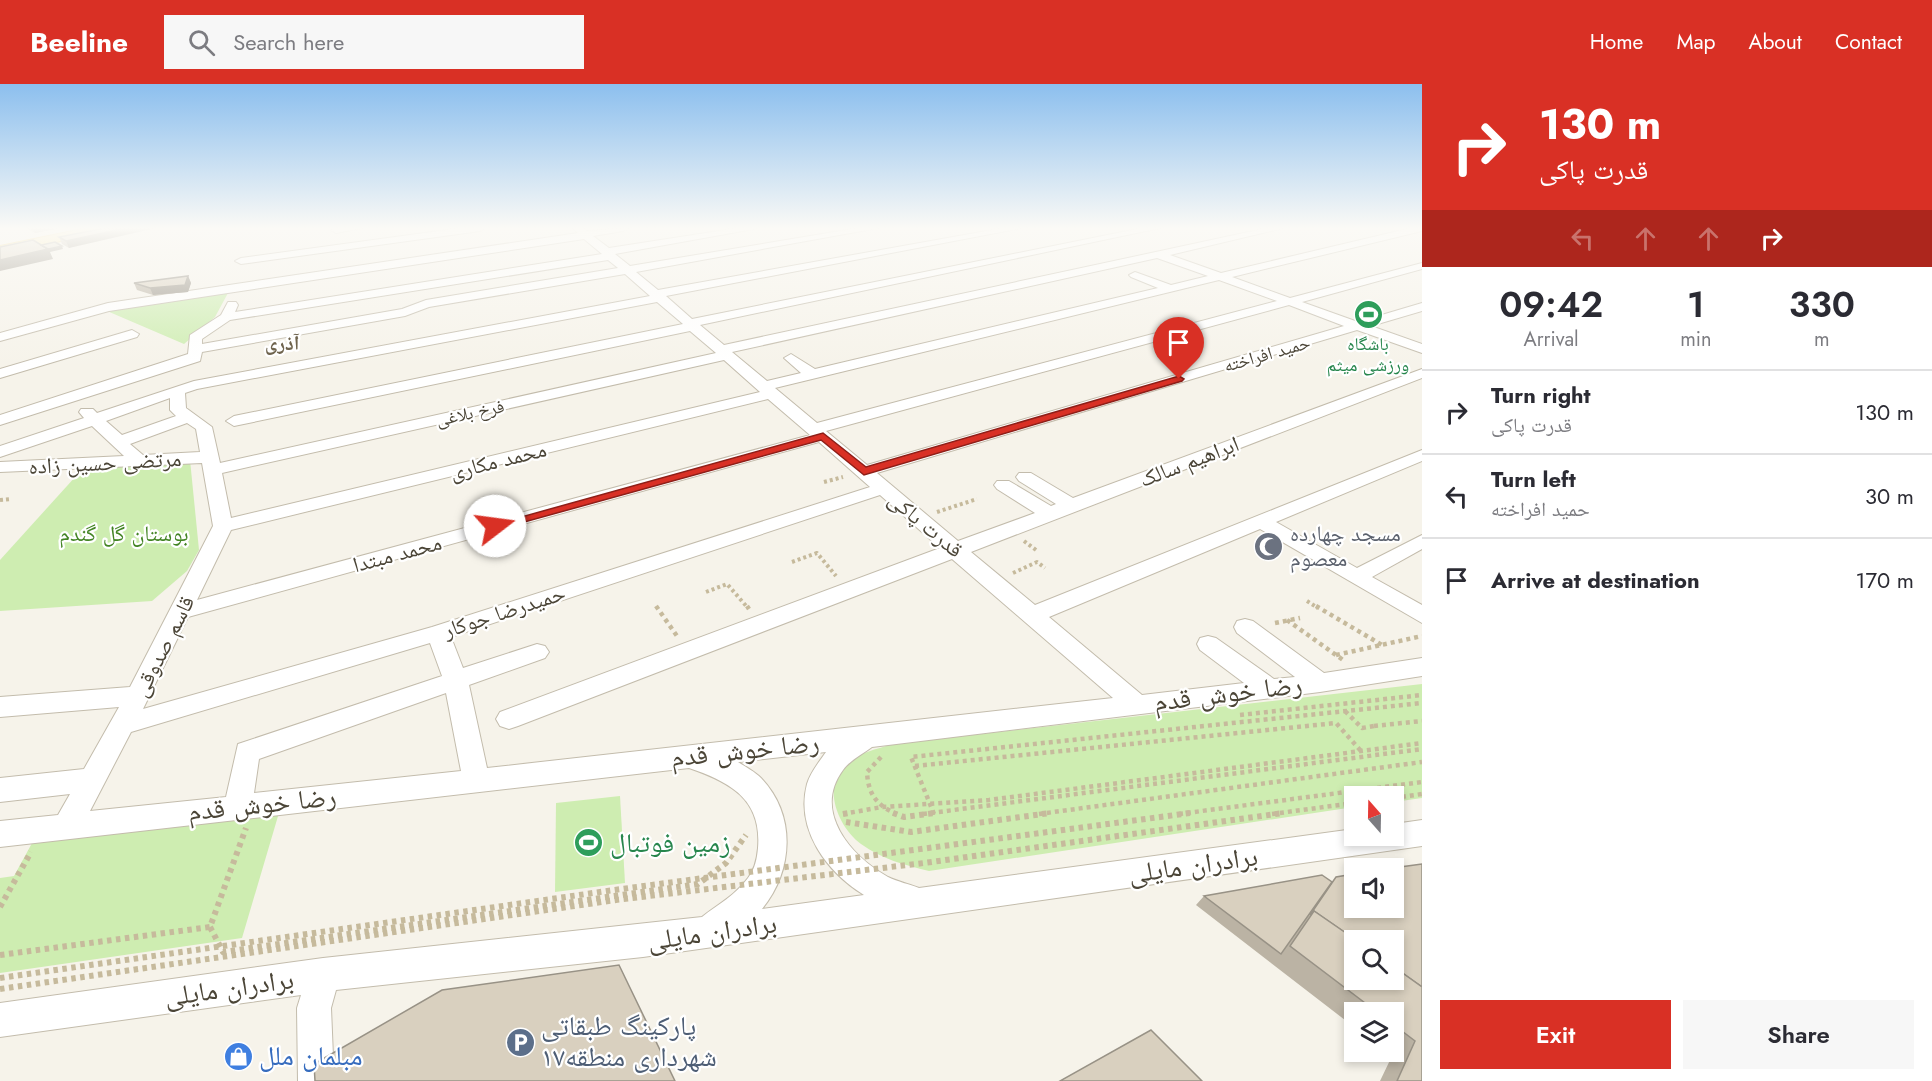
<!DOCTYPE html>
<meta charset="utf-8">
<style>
body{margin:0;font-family:Jost,"Noto Naskh Arabic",sans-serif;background:#f7f7f7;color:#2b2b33;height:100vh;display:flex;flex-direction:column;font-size:22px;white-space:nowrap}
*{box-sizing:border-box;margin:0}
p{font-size:20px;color:#7c7c81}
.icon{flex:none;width:33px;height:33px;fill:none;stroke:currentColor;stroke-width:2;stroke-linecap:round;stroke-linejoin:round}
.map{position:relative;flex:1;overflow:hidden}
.details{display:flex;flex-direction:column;background:#fff;width:510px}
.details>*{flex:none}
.top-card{background:#d93025;color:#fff;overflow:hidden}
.needle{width:39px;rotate:340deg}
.controls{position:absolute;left:1344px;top:702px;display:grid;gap:12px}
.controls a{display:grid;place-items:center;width:60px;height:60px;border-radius:0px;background:#fff;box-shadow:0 3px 9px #0003;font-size:30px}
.pin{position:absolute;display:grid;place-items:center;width:51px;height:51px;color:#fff;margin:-62px -26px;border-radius:50% 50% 50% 0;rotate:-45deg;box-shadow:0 0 6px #0007}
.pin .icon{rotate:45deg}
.me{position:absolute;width:66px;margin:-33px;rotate:75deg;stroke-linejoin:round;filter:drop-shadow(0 0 4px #0008)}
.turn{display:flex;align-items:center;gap:21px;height:126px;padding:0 18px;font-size:27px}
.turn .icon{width:78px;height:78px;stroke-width:2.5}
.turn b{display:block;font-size:42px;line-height:51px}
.lanes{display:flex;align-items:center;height:57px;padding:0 18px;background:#0003;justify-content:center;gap:30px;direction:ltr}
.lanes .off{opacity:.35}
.eta{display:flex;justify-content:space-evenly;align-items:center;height:102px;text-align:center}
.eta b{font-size:36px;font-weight:600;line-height:42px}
.button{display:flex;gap:12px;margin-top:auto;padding:12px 18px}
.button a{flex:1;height:69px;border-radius:0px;background:#d93025;color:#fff;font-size:24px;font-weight:600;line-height:69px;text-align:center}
.button a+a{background:#f7f7f7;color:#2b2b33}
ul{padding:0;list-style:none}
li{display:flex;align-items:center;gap:18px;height:84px;padding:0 18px;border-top:2px solid #e1e1e2}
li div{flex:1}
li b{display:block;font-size:22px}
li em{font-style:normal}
header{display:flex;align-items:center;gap:36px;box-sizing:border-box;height:84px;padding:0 30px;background:#d93025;color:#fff}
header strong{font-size:28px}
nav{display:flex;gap:33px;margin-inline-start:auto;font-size:21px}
.search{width:420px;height:54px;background:#f7f7f7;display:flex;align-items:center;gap:15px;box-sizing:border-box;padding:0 21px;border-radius:0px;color:#7c7c81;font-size:22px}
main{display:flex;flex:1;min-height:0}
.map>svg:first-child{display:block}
.green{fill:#ceedb1}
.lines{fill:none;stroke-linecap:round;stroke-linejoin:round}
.minor-casing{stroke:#c3bcac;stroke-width:2}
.major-casing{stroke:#eecc61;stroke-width:2}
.path-far2{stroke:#c6ba9c;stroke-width:4;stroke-dasharray:3 3;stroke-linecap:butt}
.path-far1{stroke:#c6ba9c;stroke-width:4.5;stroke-dasharray:4 4;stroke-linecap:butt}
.path{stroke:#c6ba9c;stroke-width:6;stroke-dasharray:4.5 4.5;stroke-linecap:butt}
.minor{fill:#fff;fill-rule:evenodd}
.major{fill:#ffe89b;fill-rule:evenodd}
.path-bridge-far1{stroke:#c6ba9c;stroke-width:4.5;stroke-dasharray:4 4;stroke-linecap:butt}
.path-bridge{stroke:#c6ba9c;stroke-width:6;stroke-dasharray:4.5 4.5;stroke-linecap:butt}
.wall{fill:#bbb3a4}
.shaded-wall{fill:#989286}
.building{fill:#d9d0bf;stroke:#989286;stroke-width:1.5}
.route{fill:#d93025;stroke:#8d1f18;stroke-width:1.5}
.labels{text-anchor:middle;stroke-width:4.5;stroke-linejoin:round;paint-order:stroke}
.far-leisure-label{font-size:18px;fill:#27864d;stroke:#fff}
.far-street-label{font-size:18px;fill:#4b4537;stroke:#fff}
.far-neighbourhood-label{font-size:20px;font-weight:bold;fill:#6f644e;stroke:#fff}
.street-label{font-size:22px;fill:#4b4537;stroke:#fff}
.park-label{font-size:22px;fill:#438424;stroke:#fff}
.worship-label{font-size:22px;fill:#5b616d;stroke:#fff;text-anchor:start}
.near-street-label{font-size:27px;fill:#4b4537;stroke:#fff}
.near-leisure-label{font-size:27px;fill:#27864d;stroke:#fff;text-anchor:start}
.near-service-label{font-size:27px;fill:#4e5e75;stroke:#fff;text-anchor:start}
.near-shop-label{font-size:27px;fill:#366cbe;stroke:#fff;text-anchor:start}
</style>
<header>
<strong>Beeline</strong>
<div class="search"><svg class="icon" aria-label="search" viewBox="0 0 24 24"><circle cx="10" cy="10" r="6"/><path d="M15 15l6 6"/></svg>Search here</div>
<nav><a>Home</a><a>Map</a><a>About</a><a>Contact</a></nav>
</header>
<main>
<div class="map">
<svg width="1422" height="997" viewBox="0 0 1422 997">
<rect width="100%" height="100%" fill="#f6f3ea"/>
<!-- green -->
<g class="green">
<polygon points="228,209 215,233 184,260 107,227"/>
<polygon points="190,376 199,466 187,487 152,517 0,527 0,476 86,381"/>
<path d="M1422,600v114l-28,4v-6h-40v11l-425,64c-25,-6 -47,-12 -68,-27 -23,-17 -40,-58 -15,-81 12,-10 31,-14 47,-19z"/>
<polygon points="620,712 625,799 555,808 556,719"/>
<polygon points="281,722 242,854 0,889 0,794 14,792 37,750"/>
</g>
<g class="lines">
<defs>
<g id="minor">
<polygon points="334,144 362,144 336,149 331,146"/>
<polygon points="461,144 485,144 480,147 241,180 235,177 241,174"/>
<path d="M573,144h11l3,3 41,-3 -5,3 -30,5 16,12 129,-20h21l-144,26 15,12 228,-38h20l-242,44 22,18 345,-62h19l-356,68 26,23 450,-91h18l-460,97 24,20 543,-117h17l-114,27 51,18 190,-45h11v3l-190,46 58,21 132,-35v6l-120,33 56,20 64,-19v8l-51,15 51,18v9l-65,-23 -480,143 81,68 77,-28 -38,-24 -3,-4 3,-4h12l42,25 5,-2 -37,-23 -3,-4 3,-4h12l42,25 349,-129v9l-451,174 64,53 387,-155v11l-146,61 81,46 65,-33v14l-50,28 50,28v18l-162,-94 -211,88 93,78 102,-12 -44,-33 -3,-6 3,-6 8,-2 8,2 58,41 21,-2 -58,-44 -3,-6 3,-6 8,-2 8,2 71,52 98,-15v18l-102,16 -448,55c-9,7 -22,13 -29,23 -31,42 8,86 45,107 10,5 21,7 31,11l435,-59v7h40v-12l28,-4v26l-779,111 -307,33 -5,18 3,73h-36l-1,-73 4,-13 -301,42v-34l323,-45 379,-41c16,-13 33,-21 46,-39 7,-9 9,-19 10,-30 4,-49 -28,-66 -69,-80l-689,79v-26l58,-6 12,-21 -70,8v-24l84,-9 35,-62 -119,10v-20l130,-10 83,-161 -11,-63 -202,9v-10l124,-6 -32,-30 -92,31v-11l84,-28 -5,-6 2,-3h12l4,4 97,-32 456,-85 -25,-22 -196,33 -24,9 -203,36 -2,9 -200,64v-10l188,-61 2,-19 31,-20 7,-13h8l2,3 -3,7 367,-58 -18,-15 -475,72 -109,30v-8l108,-30 470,-70zM1157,174l51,18 -37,9 -36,-13 -6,3 2,2 27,11 -343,81 -24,-15 -7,4 17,15 -34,8 -35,-29zM608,176l10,8 -192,32 -24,9 -200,35v-5l28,-19zM1219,196l58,21 -460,122 -42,-35zM657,218l26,22 -449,92 -8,5 8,5 456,-95 26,22 -496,110 -8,-36 -26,-19 -1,-15 12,-4zM1289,221l55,21 -477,139 -41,-34zM724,276l36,32 -529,126 -9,-45zM170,314v12l6,6 -54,19 -16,-14zM768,315l42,36 -613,165 34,-70zM187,339l9,6 4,23 -57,3 -13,-11zM819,358l51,45 -438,140 -289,82 45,-92zM880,411l60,53 -440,164 -4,7 4,7 9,3 9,-3 434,-167 161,139 -626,70 -18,-83 76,-27 4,-6 -4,-6 -8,-2 -74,24 -12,-31zM430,559l12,33 -204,68 -12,53 -136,14 41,-79zM446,609l15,78 -207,22 5,-34zM826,668c-7,10 -16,21 -19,32 -12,46 20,88 57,111l-102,14c31,-38 35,-93 -1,-131 -6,-6 -15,-11 -23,-16z"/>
<polygon points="132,246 139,250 137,253 0,294 0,285"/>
</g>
<polygon id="major" points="87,144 109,144 103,148 0,170 0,162"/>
</defs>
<!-- minor casing -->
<use href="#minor" class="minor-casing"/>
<!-- major casing -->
<use href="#major" class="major-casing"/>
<!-- path-far2 -->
<g class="path-far2">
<polyline points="824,398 843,393"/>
<polyline points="0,416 11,415"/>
<polyline points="937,428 977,415"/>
<polyline points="1024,457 1036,466"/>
<polyline points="792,478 817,469 836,492"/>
<polyline points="1013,489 1037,478 1045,484"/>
<polyline points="706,508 727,500 748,524"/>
<polyline points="1307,517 1318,524"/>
</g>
<!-- path-far1 -->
<g class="path-far1">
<polyline points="656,522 677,552"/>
<polyline points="747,522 749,525"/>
<polyline points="1316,522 1382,561"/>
<polyline points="1287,536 1343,576"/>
<polyline points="1275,539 1300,534"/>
<polyline points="1336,571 1422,552"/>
<polyline points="1240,631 1422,611"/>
<polyline points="1374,642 1422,637"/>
<path d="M881,673l-14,15c1,22 10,34 30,42"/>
<polyline points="915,682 1336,639 1361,667"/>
<polyline points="1394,714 1422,710"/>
<polyline points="843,730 882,723 989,716 1422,659"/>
<polyline points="923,730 1422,665"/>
<polyline points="934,730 911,673 1422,619"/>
<polyline points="1039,730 1422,678"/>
</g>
<!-- path -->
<g class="path">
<polyline points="893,729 904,733 935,729"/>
<polyline points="843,730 849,729"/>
<polyline points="846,738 911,748 1050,729"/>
<polyline points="0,823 31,768"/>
<polyline points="210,843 223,868 698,800 726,779 746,751"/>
<polyline points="0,871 210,843 246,744"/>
</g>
<!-- minor -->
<use href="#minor" class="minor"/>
<!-- major -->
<use href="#major" class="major"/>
<!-- path-bridge-far1 -->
<g class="path-bridge-far1">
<polyline points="1345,627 1362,644 1374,642"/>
<polyline points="1179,730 1422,698"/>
<polyline points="1272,730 1354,719"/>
</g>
<!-- path-bridge -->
<g class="path-bridge">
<polyline points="0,894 614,806 1190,729"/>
<polyline points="0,905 616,816 924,779 1283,729"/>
</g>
</g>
<!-- wall -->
<g class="wall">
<polygon points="26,144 60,144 35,149"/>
<polygon points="105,144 69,164 62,160 59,153"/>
<polygon points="188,192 191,199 188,208 153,211 137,206 134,199"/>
<polygon points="1336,793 1394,824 1422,997 1380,997 1392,972 1387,968 1394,968 1394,928 1354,928 1354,943 1196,821 1204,812 1332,798"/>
</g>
<!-- shaded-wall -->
<g class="shaded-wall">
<polygon points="32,144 60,144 35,149"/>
<polygon points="126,144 156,144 69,164 66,157"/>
<polygon points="62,162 63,165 50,168 53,175 0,187 0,176"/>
<polygon points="188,192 191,199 188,208 153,211 150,204"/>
</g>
<!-- building -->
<g class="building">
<polygon points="105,144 126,144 66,157 59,153"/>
<polygon points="33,156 48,165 0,176 0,163"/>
<polygon points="55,158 62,162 44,166 48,165 41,161"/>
<polygon points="188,192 185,201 150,204 134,199"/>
<polygon points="1422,780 1422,903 1394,883 1394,856 1356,856 1314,827 1310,831 1336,793 1354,790 1354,824 1394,824 1393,784"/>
<polygon points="1322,791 1332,798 1281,870 1204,812"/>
<polygon points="1314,827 1356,856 1354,856 1354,896 1394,896 1394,883 1422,903 1422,997 1397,997 1415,957 1394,941 1394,928 1377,928 1290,862"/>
<polygon points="619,881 675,997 315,997 314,980 442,906"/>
<polygon points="1151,946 1202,997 1060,997"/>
</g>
<!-- sky -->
<linearGradient id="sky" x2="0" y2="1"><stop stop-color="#8cbfee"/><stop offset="0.51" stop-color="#fbfaf6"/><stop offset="1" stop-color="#fbfaf6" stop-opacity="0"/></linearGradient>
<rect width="1422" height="283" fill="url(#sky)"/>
<!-- route -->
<polygon class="route" points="1179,292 1184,295 1182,297 864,391 821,356 499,445 490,445 489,442 823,349 866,383"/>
<!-- icons -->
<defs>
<symbol id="stadium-disc" viewBox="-11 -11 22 22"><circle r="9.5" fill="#2e9e5b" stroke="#fff"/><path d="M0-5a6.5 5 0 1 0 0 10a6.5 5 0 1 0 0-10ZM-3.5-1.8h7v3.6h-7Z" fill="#fff"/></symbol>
<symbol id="mosque-disc" viewBox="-11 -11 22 22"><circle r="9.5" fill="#6b7280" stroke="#fff"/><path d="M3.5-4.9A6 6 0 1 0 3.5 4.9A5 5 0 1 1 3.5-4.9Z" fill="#fff"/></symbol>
<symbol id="parking-disc" viewBox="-11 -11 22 22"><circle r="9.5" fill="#5c6f8a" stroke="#fff"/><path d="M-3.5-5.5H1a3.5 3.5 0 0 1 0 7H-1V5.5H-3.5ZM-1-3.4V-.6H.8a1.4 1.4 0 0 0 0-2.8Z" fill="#fff"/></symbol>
<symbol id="shop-disc" viewBox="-11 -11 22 22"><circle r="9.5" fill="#3f7fe0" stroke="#fff"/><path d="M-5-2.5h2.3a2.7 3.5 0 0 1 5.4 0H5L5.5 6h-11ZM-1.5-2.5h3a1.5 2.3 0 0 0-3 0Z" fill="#fff"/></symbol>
</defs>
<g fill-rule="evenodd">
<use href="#stadium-disc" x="1352" y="214" width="33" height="33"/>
<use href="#mosque-disc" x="1252" y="446" width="33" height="33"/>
<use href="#stadium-disc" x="572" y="742" width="33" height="33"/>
<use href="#parking-disc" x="504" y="942" width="33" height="33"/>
<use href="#shop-disc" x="222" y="956" width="33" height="33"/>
</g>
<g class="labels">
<!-- far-leisure labels -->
<g class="far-leisure-label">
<text x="1368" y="266">باشگاه<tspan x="1368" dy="21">ورزشی میثم</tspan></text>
</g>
<!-- far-street labels -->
<g class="far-street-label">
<text transform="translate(1267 270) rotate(-16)" y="6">حمید افراخته</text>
<text transform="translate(470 329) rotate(-12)" y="6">فرخ بلاغی</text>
</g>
<!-- far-neighbourhood labels -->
<g class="far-neighbourhood-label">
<text x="282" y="266">آذری</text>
</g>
<!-- street labels -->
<g class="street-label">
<text transform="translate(498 376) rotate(-14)" y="8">محمد مکاری</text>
<text transform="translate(1189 377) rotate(-21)" y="8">ابراهیم سالک</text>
<text transform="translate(105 378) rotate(-3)" y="8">مرتضی حسین زاده</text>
<text transform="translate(926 440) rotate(40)" y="8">قدرت پاکی</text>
<text transform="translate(397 469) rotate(-15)" y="8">محمد مبتدا</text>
<text transform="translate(504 527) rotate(-18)" y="8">حمیدرضا جوکار</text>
<text transform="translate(163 562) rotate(-63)" y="8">قاسم صدوقی</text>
</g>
<!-- park labels -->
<g class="park-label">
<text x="124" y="457">بوستان گل گندم</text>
</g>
<!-- worship labels -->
<g class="worship-label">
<text x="1290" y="457">مسجد چهارده<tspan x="1290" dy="25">معصوم</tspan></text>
</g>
<!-- near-street labels -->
<g class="near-street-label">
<text transform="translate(1228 609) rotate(-7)" y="9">رضا خوش قدم</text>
<text transform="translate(745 666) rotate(-6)" y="9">رضا خوش قدم</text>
<text transform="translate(262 720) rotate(-6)" y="9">رضا خوش قدم</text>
<text transform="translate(1193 781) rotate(-8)" y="9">برادران مایلی</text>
<text transform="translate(712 848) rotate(-8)" y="9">برادران مایلی</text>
<text transform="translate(229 904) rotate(-8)" y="9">برادران مایلی</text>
</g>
<!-- near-leisure labels -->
<g class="near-leisure-label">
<text x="610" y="768">زمین فوتبال</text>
</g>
<!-- near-service labels -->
<g class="near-service-label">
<text x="541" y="951">پارکینگ طبقاتی<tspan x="541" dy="31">شهرداری منطقه۱۷</tspan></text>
</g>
<!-- near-shop labels -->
<g class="near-shop-label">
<text x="259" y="981">مبلمان ملل</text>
</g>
</g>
</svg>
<div class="controls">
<a><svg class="needle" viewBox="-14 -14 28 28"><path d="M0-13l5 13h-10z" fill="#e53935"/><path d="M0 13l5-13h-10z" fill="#7c7c81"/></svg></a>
<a><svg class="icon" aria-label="sound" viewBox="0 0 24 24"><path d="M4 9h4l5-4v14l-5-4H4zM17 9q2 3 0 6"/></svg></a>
<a><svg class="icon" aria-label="search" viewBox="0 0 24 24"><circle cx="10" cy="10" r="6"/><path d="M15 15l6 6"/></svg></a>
<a><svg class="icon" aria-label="layers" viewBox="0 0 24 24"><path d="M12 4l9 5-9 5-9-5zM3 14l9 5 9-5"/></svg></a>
</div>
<div class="pin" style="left:1179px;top:295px;background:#d93025"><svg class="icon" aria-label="arrive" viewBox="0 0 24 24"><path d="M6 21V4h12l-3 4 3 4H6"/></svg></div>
<svg class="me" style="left:495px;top:442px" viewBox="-20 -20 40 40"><circle r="19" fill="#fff"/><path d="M0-13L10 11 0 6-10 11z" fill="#d93025"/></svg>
</div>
<section class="details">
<div class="top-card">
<div class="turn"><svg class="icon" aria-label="right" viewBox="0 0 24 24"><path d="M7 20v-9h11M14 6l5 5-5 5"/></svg><div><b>130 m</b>قدرت پاکی</div></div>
<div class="lanes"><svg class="icon off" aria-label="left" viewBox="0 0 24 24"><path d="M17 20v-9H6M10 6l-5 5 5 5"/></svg><svg class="icon off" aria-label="ahead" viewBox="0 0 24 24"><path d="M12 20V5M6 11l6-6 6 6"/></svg><svg class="icon off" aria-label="ahead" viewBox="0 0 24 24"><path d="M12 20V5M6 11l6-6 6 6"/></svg><svg class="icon" aria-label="right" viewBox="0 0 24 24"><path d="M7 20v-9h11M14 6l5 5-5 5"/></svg></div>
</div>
<div class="eta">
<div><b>09:42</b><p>Arrival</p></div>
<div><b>1</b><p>min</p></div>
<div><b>330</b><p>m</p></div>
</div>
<ul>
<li><svg class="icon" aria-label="right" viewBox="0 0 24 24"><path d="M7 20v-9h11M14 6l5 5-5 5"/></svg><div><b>Turn right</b><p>قدرت پاکی</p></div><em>130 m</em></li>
<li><svg class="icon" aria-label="left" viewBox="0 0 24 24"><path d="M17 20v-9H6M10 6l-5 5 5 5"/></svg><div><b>Turn left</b><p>حمید افراخته</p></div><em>30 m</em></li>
<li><svg class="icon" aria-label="arrive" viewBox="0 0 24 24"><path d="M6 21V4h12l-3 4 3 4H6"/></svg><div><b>Arrive at destination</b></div><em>170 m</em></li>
</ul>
<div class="button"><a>Exit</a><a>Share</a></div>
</section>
</main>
